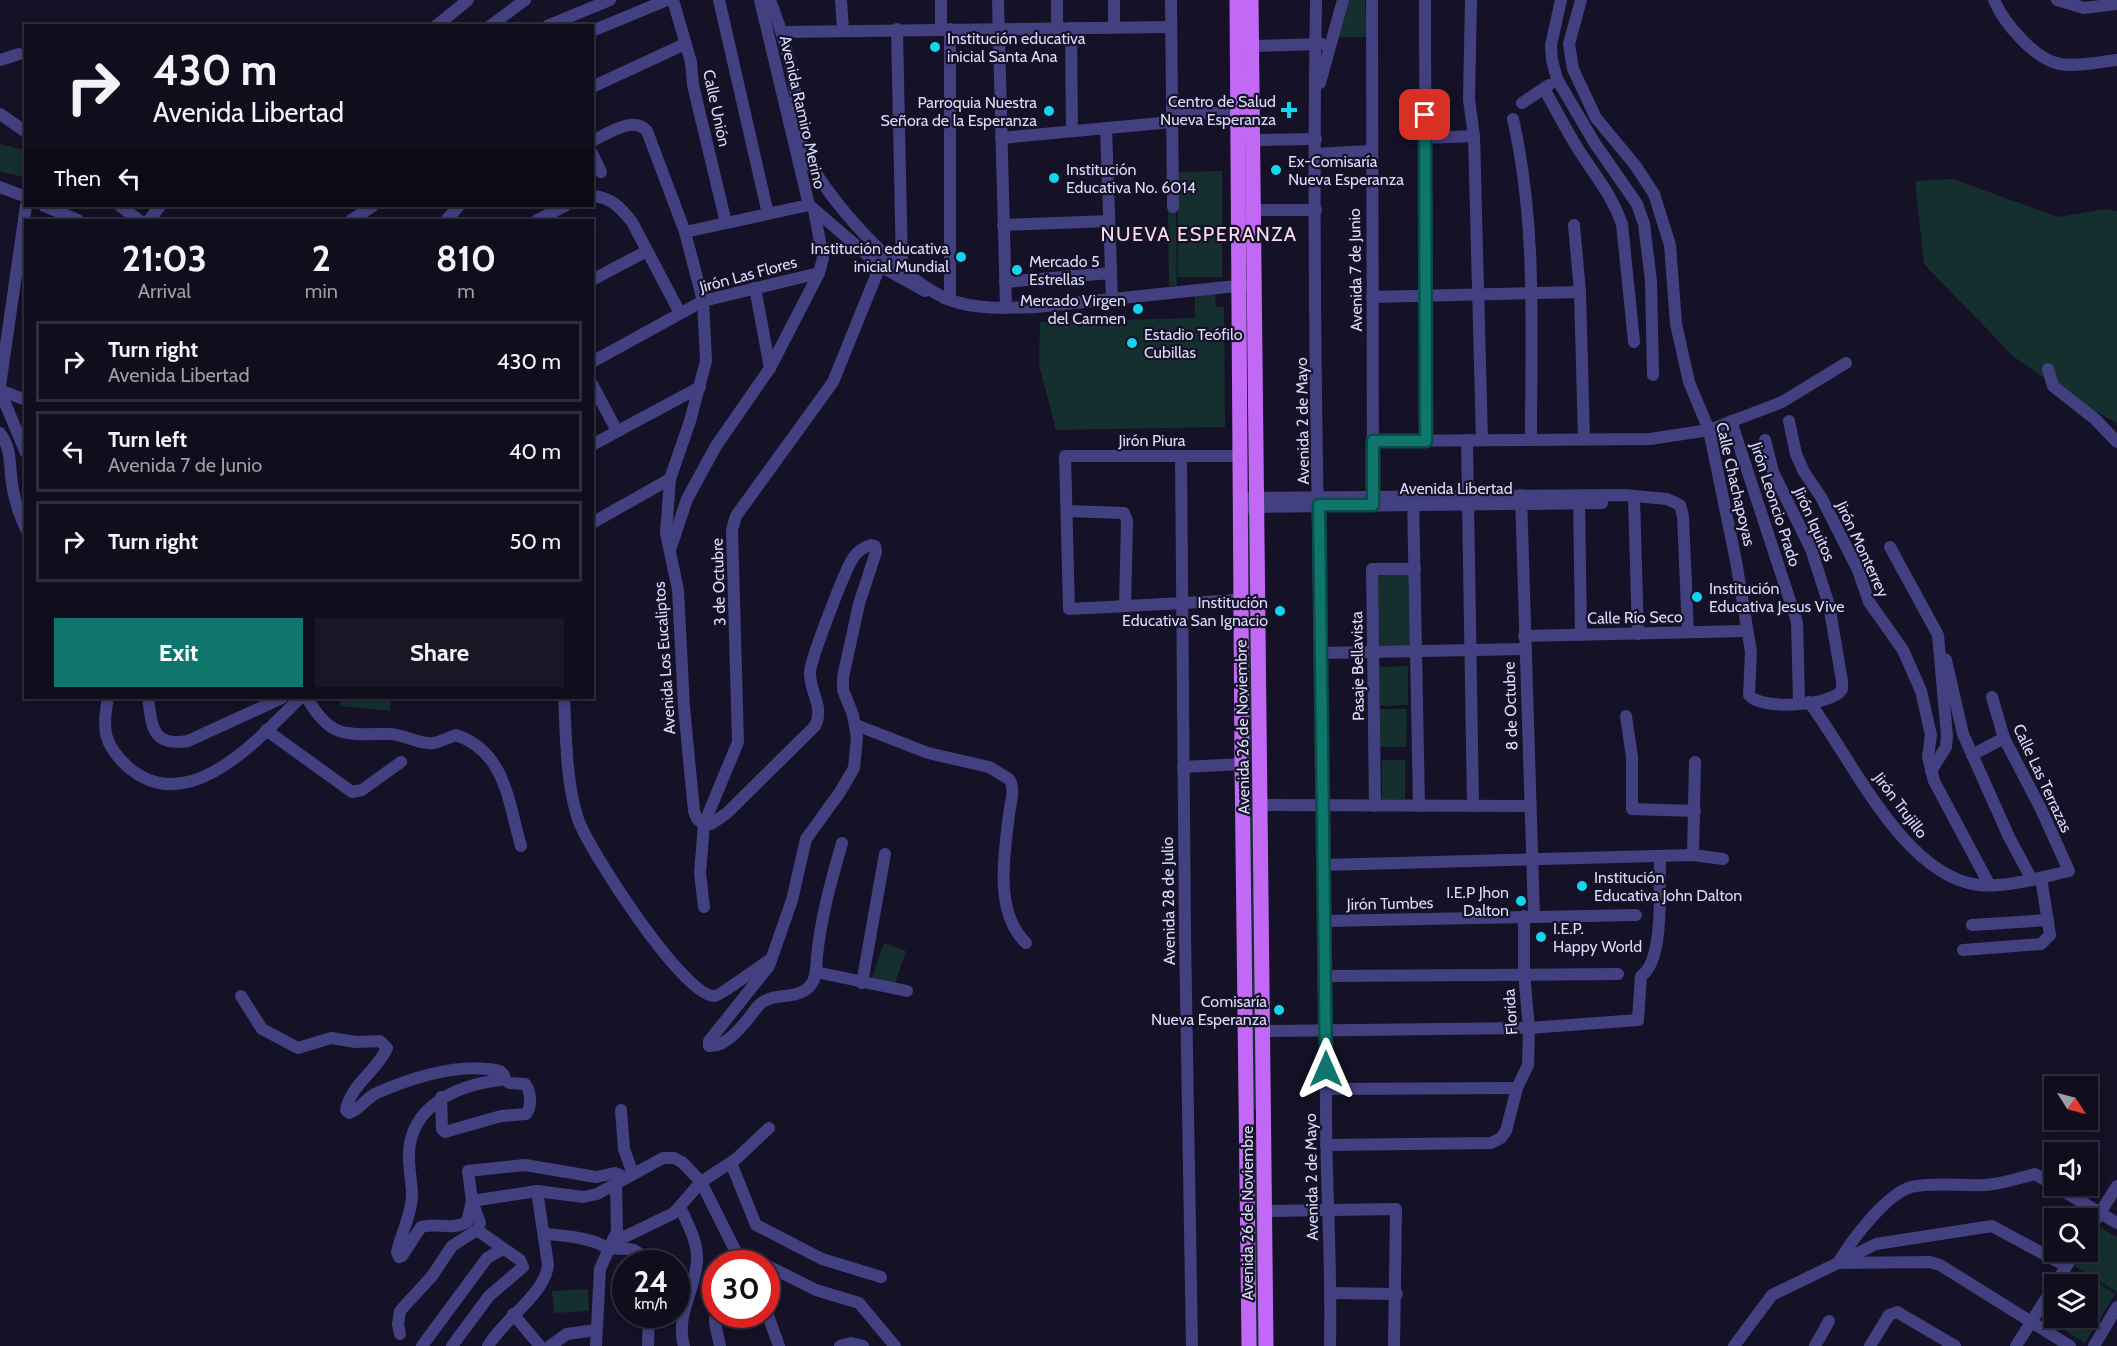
<!DOCTYPE html>
<meta charset="utf-8">
<style>
body{margin:0;font-family:Cabin,sans-serif;background:#191625;color:#f1f3f6;height:100vh;display:flex;flex-direction:column;font-size:22px;white-space:nowrap}
*{box-sizing:border-box;margin:0}
p{font-size:20px;color:#9c9ca3}
.icon{flex:none;width:33px;height:33px;fill:none;stroke:currentColor;stroke-width:2;stroke-linecap:round;stroke-linejoin:round}
.map{position:relative;flex:1;overflow:hidden}
.panel{position:absolute;left:24px;top:219px;width:570px;height:480px;display:flex;flex-direction:column;background:#100d1c;border-radius:0px;box-shadow:0 3px 9px #0003,0 0 0 2px #302d3b}
.panel>*{flex:none}
.hud{position:absolute;left:24px;top:24px;width:570px;height:183px;border-radius:0px;box-shadow:0 3px 9px #0003,0 0 0 2px #302d3b;background:#100d1c;color:#f1f3f6;overflow:hidden}
.needle{width:39px;rotate:126deg}
.fabs{position:absolute;left:2044px;top:1076px;display:grid;gap:12px}
.fabs a{display:grid;place-items:center;width:54px;height:54px;border-radius:0px;background:#100d1c;box-shadow:0 3px 9px #0003,0 0 0 2px #302d3b;font-size:30px}
.speed{position:absolute;left:612px;top:1250px;display:flex;gap:12px;font-size:30px;font-weight:700;text-align:center}
.speed>*{display:grid;place-content:center;width:78px;height:78px;border-radius:50%;background:#100d1c;box-shadow:0 3px 9px #0003,0 0 0 2px #302d3b;line-height:1}
.speed small{font-size:15px;font-weight:400}
.speed .limit{border:9px solid #d22;background:#fff;color:#111}
.pin{position:absolute;display:grid;place-items:center;width:51px;height:51px;color:#fff;margin:-26px;border-radius:12px;box-shadow:0 3px 9px #0006}
.me{position:absolute;width:66px;margin:-33px;rotate:0deg;stroke-linejoin:round;filter:drop-shadow(0 0 4px #0008)}
.turn{display:flex;align-items:center;gap:21px;height:126px;padding:0 30px;font-size:27px}
.turn .icon{width:78px;height:78px;stroke-width:2.5}
.turn b{display:block;font-size:42px;line-height:51px}
.then{display:flex;align-items:center;height:57px;padding:0 30px;background:#0003;gap:12px;font-size:22px}
.eta{display:flex;justify-content:space-evenly;align-items:center;height:102px;text-align:center}
.eta b{font-size:36px;font-weight:700;line-height:42px}
.primary-button{display:flex;gap:12px;margin-top:auto;padding:12px 30px}
.primary-button a{flex:1;height:69px;border-radius:0px;background:#0f766e;color:#fff;font-size:24px;font-weight:700;line-height:69px;text-align:center}
.primary-button a+a{background:#191625;color:#f1f3f6}
ul{padding:0;list-style:none}
li{display:flex;align-items:center;gap:18px;height:81px;margin:0 12px 9px;padding:0 18px;border:3px solid #302d3b;border-radius:0px}
li div{flex:1}
li b{display:block;font-size:22px}
li em{font-style:normal}
.map>svg:first-child{display:block}
.green{fill:#152f2f}
.lines{fill:none;stroke-linecap:round;stroke-linejoin:round}
.minor{stroke:#434081;stroke-width:12}
.major{stroke:#c168f4;stroke-width:15}
.route-casing{stroke:#0a4d48;stroke-width:15}
.route{stroke:#0f766e;stroke-width:10}
.poi-dot{fill:#14d5ee;stroke:#151126;stroke-width:2}
.labels{text-anchor:middle;stroke-width:4.5;stroke-linejoin:round;paint-order:stroke}
.poi-label{font-size:16px;fill:#ddd9fc;stroke:#151126;text-anchor:start}
.street-label{font-size:16px;fill:#ddd9fc;stroke:#151126}
.quarter-label{font-size:20px;letter-spacing:1.5px;fill:#fcdbf0;stroke:#151126}
</style>
<div class="map">
<svg width="2117" height="1346" viewBox="0 0 2117 1346">
<rect width="100%" height="100%" fill="#151126"/>
<!-- green -->
<g class="green">
<polygon points="1347,0 1365,0 1367,37 1336,37"/>
<polygon points="0,144 25,150 25,177 0,172"/>
<polygon points="1222,171 1222,277 1178,277 1178,172"/>
<polygon points="1953,179 2058,217 2106,209 2117,211 2117,423 2082,404 2014,357 1924,264 1915,181"/>
<polygon points="1168,211 1176,211 1177,286 1169,286"/>
<polygon points="1195,294 1215,294 1216,307 1224,307 1225,427 1056,430 1039,365 1040,322 1195,318"/>
<polygon points="1245,508 1251,508 1258,1109 1253,1109"/>
<polygon points="1376,571 1411,572 1413,650 1378,651"/>
<polygon points="1408,666 1408,705 1380,706 1379,667"/>
<polygon points="341,698 391,698 390,711 340,706"/>
<polygon points="1380,709 1407,709 1406,747 1380,747"/>
<rect x="1382" y="760" width="23" height="39"/>
<polygon points="884,943 906,951 894,986 872,978"/>
<polygon points="1255,1140 1259,1140 1261,1346 1256,1346"/>
<polygon points="2096,1225 2117,1237 2117,1292 2073,1265 2081,1251 2088,1251 2088,1238"/>
<polygon points="2078,1271 2115,1294 2085,1343 2048,1320 2055,1308 2055,1317 2088,1317 2088,1284 2070,1284"/>
<polygon points="588,1289 589,1311 554,1313 552,1291"/>
</g>
<g class="lines">
<!-- minor -->
<g class="minor">
<polyline points="673,0 691,62 693,85 726,223"/>
<polyline points="719,0 768,214"/>
<polyline points="760,0 809,205 880,266 925,291"/>
<path d="M770,0c13,34 21,61 26,97 3,17 1,39 8,54 22,49 96,129 146,149 27,10 59,8 86,7l210,-22"/>
<polyline points="841,0 843,30"/>
<polyline points="941,0 941,29"/>
<polyline points="998,0 1006,308"/>
<polyline points="1057,0 1057,28"/>
<polyline points="1171,0 1173,207"/>
<path d="M1316,0c-6,370 9,740 10,1109 0,79 6,158 4,237"/>
<polyline points="1372,0 1373,505"/>
<polyline points="1425,0 1426,441"/>
<polyline points="1471,0 1469,100 1474,136 1482,440"/>
<polyline points="1561,0 1551,45 1552,60 1557,79 1594,142 1637,204 1644,224 1651,281 1653,375"/>
<path d="M1581,0l-12,44 4,25 23,49 39,47 19,29 16,51 6,79 13,58 20,48 27,131 15,91 -2,43c11,16 85,11 93,-6v-8l-13,-76 -18,-56 -38,-77 -8,-32"/>
<path d="M1994,0c10,23 40,59 66,64 18,3 39,-2 57,-4"/>
<polyline points="2057,0 2084,8 2117,4"/>
<polyline points="436,26 468,0"/>
<polyline points="490,26 525,0"/>
<polyline points="547,26 610,0"/>
<polyline points="1114,27 1114,0"/>
<polyline points="1071,28 1072,131"/>
<polyline points="897,29 902,269"/>
<polyline points="592,31 667,0"/>
<polyline points="782,32 1171,27"/>
<polyline points="1252,46 1322,44"/>
<polyline points="0,60 19,54"/>
<polyline points="1320,83 1343,0"/>
<polyline points="592,87 685,44"/>
<path d="M1544,89c13,22 24,45 38,66 17,26 29,39 40,69l12,118"/>
<polyline points="1522,103 1549,85"/>
<polyline points="1172,113 1246,113"/>
<polyline points="0,114 26,132"/>
<path d="M1513,119c24,105 18,213 18,320"/>
<polyline points="1106,128 1112,299"/>
<polyline points="1001,138 1172,122"/>
<polyline points="1425,138 1474,136"/>
<polyline points="1251,140 1316,139"/>
<path d="M592,141c16,-7 41,-26 55,-10l38,101 18,69 3,60 -16,60 -20,58 -4,54 12,57 6,117 10,104 3,8 7,5 -4,49 4,34"/>
<polyline points="592,153 601,172"/>
<polyline points="1316,154 1370,151"/>
<polyline points="0,187 26,197"/>
<path d="M592,196c19,1 29,12 40,26l48,91"/>
<polyline points="44,206 78,220"/>
<polyline points="120,206 139,220"/>
<polyline points="1252,210 1316,210"/>
<polyline points="149,220 160,206"/>
<polyline points="351,220 373,206"/>
<polyline points="446,220 459,206"/>
<polyline points="537,220 565,206"/>
<polyline points="1003,225 1109,221"/>
<polyline points="1574,225 1580,292 1584,439"/>
<polyline points="685,232 809,205"/>
<polyline points="592,280 647,251"/>
<polyline points="1005,282 1111,273"/>
<polyline points="755,288 770,368"/>
<polyline points="1372,297 1580,292"/>
<polyline points="944,298 950,300 950,29"/>
<polyline points="592,362 703,301 819,273"/>
<polyline points="2048,369 2053,386 2095,419 2117,442"/>
<polyline points="592,384 617,431"/>
<polyline points="0,386 26,206"/>
<polyline points="0,390 26,400"/>
<polyline points="0,391 26,453"/>
<polyline points="1731,421 1797,622 1799,704"/>
<polyline points="1789,421 1796,454 1804,472 1821,497 1858,570 1869,602 1903,650 1921,691 1931,735 1928,757 1934,781 1989,884"/>
<path d="M0,433c12,16 9,32 12,50 2,17 7,31 14,46"/>
<polyline points="1467,440 1473,806"/>
<polyline points="1373,441 1650,439 1709,430 1782,402 1846,363"/>
<polyline points="592,445 700,387"/>
<polyline points="1181,456 1185,935 1192,1346"/>
<polyline points="1239,456 1065,456 1069,609 1241,600"/>
<polyline points="1521,495 1534,916"/>
<polyline points="1413,497 1419,806"/>
<polyline points="1240,498 1624,495 1667,499 1680,505 1683,516 1688,632"/>
<polyline points="1579,498 1581,635"/>
<polyline points="1634,498 1638,634"/>
<polyline points="1248,507 1602,503"/>
<polyline points="1067,511 1124,513 1127,521 1125,606"/>
<polyline points="592,523 670,479"/>
<polyline points="1890,547 1938,635 1947,736 1946,747 1931,771"/>
<polyline points="670,550 687,499 716,446 770,368 819,273 823,258 814,210"/>
<polyline points="1524,636 1746,631"/>
<polyline points="1320,653 1525,649"/>
<polyline points="1941,657 1946,660 1963,734 2009,837 2032,880"/>
<path d="M108,698c-6,31 -5,46 20,69 61,53 132,-30 172,-69"/>
<path d="M148,698c4,29 4,49 40,43l94,-43"/>
<path d="M307,698c24,41 38,36 82,36 15,0 30,11 45,9 7,-1 15,-6 22,-8 50,17 52,67 65,111"/>
<path d="M564,698c2,37 2,86 14,121 10,30 107,180 137,177 4,0 48,-32 56,-37"/>
<path d="M1809,702c42,55 94,174 170,183 26,3 64,-8 90,-14l-28,-62 -37,-71 -12,-41"/>
<polyline points="1626,716 1632,757 1632,809 1695,811"/>
<path d="M856,725l72,28 61,14 20,12c7,9 1,25 0,36 -5,40 -15,97 17,128"/>
<polyline points="266,730 352,792 362,790 401,762"/>
<polyline points="1972,755 2004,738"/>
<polyline points="1183,767 1242,764"/>
<polyline points="1261,805 1530,806"/>
<polyline points="1375,806 1372,569 1415,569"/>
<path d="M704,824h7l16,-11 88,-87c10,-20 -6,-34 -5,-54 1,-14 35,-102 43,-114 5,-7 10,-11 18,-13l4,1 1,6 -17,52 -16,73v13l10,25 4,23 -3,30 -14,24 -34,47 -14,61 -23,66 -60,75v5c19,2 39,-27 49,-40 14,-15 37,-5 51,-19 8,-8 7,-20 8,-31 4,-39 14,-75 25,-113"/>
<polyline points="704,824 738,742 732,530 736,516 833,382 880,266"/>
<polyline points="1693,855 1695,762"/>
<polyline points="1323,865 1693,855 1723,859"/>
<polyline points="1324,921 1636,915"/>
<polyline points="1972,925 2048,920"/>
<polyline points="1963,950 2041,944 2050,935 2041,878"/>
<polyline points="816,972 907,991"/>
<polyline points="1325,976 1618,974"/>
<polyline points="862,983 885,854"/>
<path d="M241,996l21,33 36,19 33,-10 25,4 24,-1 7,7c-10,23 -36,36 -41,62l3,3c11,-3 18,-17 30,-21 35,-15 82,-30 121,-21l4,4 -4,5c-42,5 -89,25 -91,73 -1,14 3,28 3,41 0,19 -11,40 -15,58l2,5 3,-1 19,-29c16,-5 30,4 46,-5l5,-21 65,-10 46,6 14,-3 66,-36h11l8,4 19,20 37,74"/>
<path d="M1263,1031l266,-3 109,-8 3,-44c24,-15 18,-92 19,-119"/>
<polyline points="1326,1089 1517,1088"/>
<path d="M441,1097l1,32 3,3 56,-16 25,-2c6,-7 5,-23 -1,-30l-16,-1 -6,-5"/>
<polyline points="621,1110 624,1149 633,1174"/>
<polyline points="1326,1145 1491,1143 1501,1138 1506,1131 1517,1088 1528,1065 1529,1028 1524,973 1524,916"/>
<polyline points="731,1163 756,1225 822,1259 881,1277"/>
<path d="M680,1207c7,16 18,34 17,53 -1,30 -22,54 -13,86"/>
<polyline points="1265,1211 1396,1209 1394,1346"/>
<polyline points="2088,1232 2117,1186"/>
<path d="M544,1234c16,1 31,2 47,7 6,1 11,5 18,7 14,3 30,-5 34,15"/>
<polyline points="612,1243 674,1213 701,1182 736,1159 769,1128"/>
<polyline points="738,1256 759,1263"/>
<polyline points="1842,1261 1876,1244 1992,1226 2066,1266"/>
<path d="M1838,1263c13,-22 48,-69 73,-76 23,-5 51,-1 74,-2 18,-1 33,-7 50,-11l82,49"/>
<polyline points="766,1265 816,1290 859,1303 895,1346"/>
<polyline points="1331,1293 1397,1294"/>
<polyline points="716,1306 715,1323 720,1346"/>
<polyline points="766,1310 779,1346"/>
<polyline points="513,1314 540,1346"/>
<polyline points="400,1334 398,1324 400,1311 432,1276 452,1246 477,1230 480,1223 472,1201 468,1171 525,1165 596,1177 615,1173 626,1178"/>
<polyline points="422,1346 487,1258 503,1249"/>
<polyline points="452,1346 489,1296 523,1267 520,1260 477,1230"/>
<path d="M488,1346c16,-27 57,-52 60,-81l-11,-74"/>
<polyline points="550,1346 567,1334 596,1330"/>
<polyline points="596,1346 600,1269 617,1231 616,1185"/>
<polyline points="648,1346 649,1314"/>
<polyline points="840,1346 851,1343 863,1346"/>
<polyline points="1734,1346 1772,1295 1838,1263 1930,1262 1940,1265 2070,1346"/>
<polyline points="1815,1346 1829,1321"/>
<polyline points="1870,1346 1889,1315 1897,1312 1955,1346"/>
<polyline points="2016,1346 2076,1251"/>
<polyline points="2094,1346 2117,1307"/>
</g>
<!-- major -->
<g class="major">
<polyline points="1237,0 1242,764 1249,1346"/>
<polyline points="1251,0 1266,1346"/>
</g>
</g>
<g class="lines">
<defs>
<polyline id="route" points="1326,1069 1319,505 1373,505 1373,441 1426,441 1425,115"/>
</defs>
<!-- route casing -->
<use href="#route" class="route-casing"/>
<!-- route -->
<use href="#route" class="route"/>
</g>
<!-- markers -->
<g class="poi-dot">
<circle cx="935" cy="47" r="6"/>
<path d="M1286 101h6v6h6v6h-6v6h-6v-6h-6v-6h6z"/>
<circle cx="1049" cy="111" r="6"/>
<circle cx="1276" cy="170" r="6"/>
<circle cx="1054" cy="178" r="6"/>
<circle cx="961" cy="257" r="6"/>
<circle cx="1017" cy="270" r="6"/>
<circle cx="1138" cy="309" r="6"/>
<circle cx="1132" cy="343" r="6"/>
<circle cx="1697" cy="597" r="6"/>
<circle cx="1280" cy="611" r="6"/>
<circle cx="1582" cy="886" r="6"/>
<circle cx="1521" cy="901" r="6"/>
<circle cx="1541" cy="937" r="6"/>
<circle cx="1279" cy="1010" r="6"/>
</g>
<g class="labels">
<!-- poi labels -->
<g class="poi-label">
<text x="947" y="44">Institución educativa<tspan x="947" dy="18">inicial Santa Ana</tspan></text>
<text x="1276" y="107" text-anchor="end">Centro de Salud<tspan x="1276" dy="18">Nueva Esperanza</tspan></text>
<text x="1037" y="108" text-anchor="end">Parroquia Nuestra<tspan x="1037" dy="18">Señora de la Esperanza</tspan></text>
<text x="1288" y="167">Ex-Comisaría<tspan x="1288" dy="18">Nueva Esperanza</tspan></text>
<text x="1066" y="175">Institución<tspan x="1066" dy="18">Educativa No. 6014</tspan></text>
<text x="949" y="254" text-anchor="end">Institución educativa<tspan x="949" dy="18">inicial Mundial</tspan></text>
<text x="1029" y="267">Mercado 5<tspan x="1029" dy="18">Estrellas</tspan></text>
<text x="1126" y="306" text-anchor="end">Mercado Virgen<tspan x="1126" dy="18">del Carmen</tspan></text>
<text x="1144" y="340">Estadio Teófilo<tspan x="1144" dy="18">Cubillas</tspan></text>
<text x="1709" y="594">Institución<tspan x="1709" dy="18">Educativa Jesus Vive</tspan></text>
<text x="1268" y="608" text-anchor="end">Institución<tspan x="1268" dy="18">Educativa San Ignacio</tspan></text>
<text x="1594" y="883">Institución<tspan x="1594" dy="18">Educativa John Dalton</tspan></text>
<text x="1509" y="898" text-anchor="end">I.E.P Jhon<tspan x="1509" dy="18">Dalton</tspan></text>
<text x="1553" y="934">I.E.P.<tspan x="1553" dy="18">Happy World</tspan></text>
<text x="1267" y="1007" text-anchor="end">Comisaría<tspan x="1267" dy="18">Nueva Esperanza</tspan></text>
</g>
<!-- street labels -->
<g class="street-label">
<text transform="translate(717 108) rotate(78)" y="6">Calle Unión</text>
<text transform="translate(803 112) rotate(77)" y="6">Avenida Ramiro Merino</text>
<text transform="translate(1355 270) rotate(-91)" y="6">Avenida 7 de Junio</text>
<text transform="translate(748 274) rotate(-15)" y="6">Jirón Las Flores</text>
<text transform="translate(1302 421) rotate(-91)" y="6">Avenida 2 de Mayo</text>
<text x="1152" y="446">Jirón Piura</text>
<text transform="translate(1736 484) rotate(77)" y="6">Calle Chachapoyas</text>
<text x="1456" y="494">Avenida Libertad</text>
<text transform="translate(1776 504) rotate(72)" y="6">Jirón Leoncio Prado</text>
<text transform="translate(1815 524) rotate(66)" y="6">Jirón Iquitos</text>
<text transform="translate(1863 549) rotate(65)" y="6">Jirón Monterrey</text>
<text transform="translate(718 582) rotate(-92)" y="6">3 de Octubre</text>
<text transform="translate(1635 617) rotate(-1)" y="6">Calle Río Seco</text>
<text transform="translate(664 658) rotate(-94)" y="6">Avenida Los Eucaliptos</text>
<text transform="translate(1357 666) rotate(-91)" y="6">Pasaje Bellavista</text>
<text transform="translate(1510 706) rotate(-92)" y="6">8 de Octubre</text>
<text transform="translate(1242 727) rotate(-91)" y="6">Avenida 26 de Noviembre</text>
<text transform="translate(2043 778) rotate(65)" y="6">Calle Las Terrazas</text>
<text transform="translate(1901 805) rotate(53)" y="6">Jirón Trujillo</text>
<text transform="translate(1168 901) rotate(-91)" y="6">Avenida 28 de Julio</text>
<text transform="translate(1390 903) rotate(-1)" y="6">Jirón Tumbes</text>
<text transform="translate(1510 1012) rotate(-94)" y="6">Florida</text>
<text transform="translate(1311 1177) rotate(-91)" y="6">Avenida 2 de Mayo</text>
<text transform="translate(1247 1213) rotate(-90)" y="6">Avenida 26 de Noviembre</text>
</g>
<!-- quarter labels -->
<g class="quarter-label">
<text x="1199" y="241">NUEVA ESPERANZA</text>
</g>
</g>
</svg>
<div class="fabs">
<a><svg class="needle" viewBox="-14 -14 28 28"><path d="M0-13l5 13h-10z" fill="#e53935"/><path d="M0 13l5-13h-10z" fill="#9c9ca3"/></svg></a>
<a><svg class="icon" aria-label="sound" viewBox="0 0 24 24"><path d="M4 9h4l5-4v14l-5-4H4zM17 9q2 3 0 6"/></svg></a>
<a><svg class="icon" aria-label="search" viewBox="0 0 24 24"><circle cx="10" cy="10" r="6"/><path d="M15 15l6 6"/></svg></a>
<a><svg class="icon" aria-label="layers" viewBox="0 0 24 24"><path d="M12 4l9 5-9 5-9-5zM3 14l9 5 9-5"/></svg></a>
</div>
<div class="speed"><div>24<small>km/h</small></div><div class="limit">30</div></div>
<div class="pin" style="left:1425px;top:115px;background:#d93025"><svg class="icon" aria-label="arrive" viewBox="0 0 24 24"><path d="M6 21V4h12l-3 4 3 4H6"/></svg></div>
<svg class="me" style="left:1326px;top:1069px" viewBox="-20 -20 40 40"><path d="M0-17L14 15 0 8-14 15z" fill="#0f766e" stroke="#fff" stroke-width="4"/></svg>
<div class="hud">
<div class="turn"><svg class="icon" aria-label="right" viewBox="0 0 24 24"><path d="M7 20v-9h11M14 6l5 5-5 5"/></svg><div><b>430 m</b>Avenida Libertad</div></div>
<div class="then">Then<svg class="icon" aria-label="left" viewBox="0 0 24 24"><path d="M17 20v-9H6M10 6l-5 5 5 5"/></svg></div>
</div>
<section class="panel">
<div class="eta">
<div><b>21:03</b><p>Arrival</p></div>
<div><b>2</b><p>min</p></div>
<div><b>810</b><p>m</p></div>
</div>
<ul>
<li><svg class="icon" aria-label="right" viewBox="0 0 24 24"><path d="M7 20v-9h11M14 6l5 5-5 5"/></svg><div><b>Turn right</b><p>Avenida Libertad</p></div><em>430 m</em></li>
<li><svg class="icon" aria-label="left" viewBox="0 0 24 24"><path d="M17 20v-9H6M10 6l-5 5 5 5"/></svg><div><b>Turn left</b><p>Avenida 7 de Junio</p></div><em>40 m</em></li>
<li><svg class="icon" aria-label="right" viewBox="0 0 24 24"><path d="M7 20v-9h11M14 6l5 5-5 5"/></svg><div><b>Turn right</b></div><em>50 m</em></li>
</ul>
<div class="primary-button"><a>Exit</a><a>Share</a></div>
</section>
</div>
